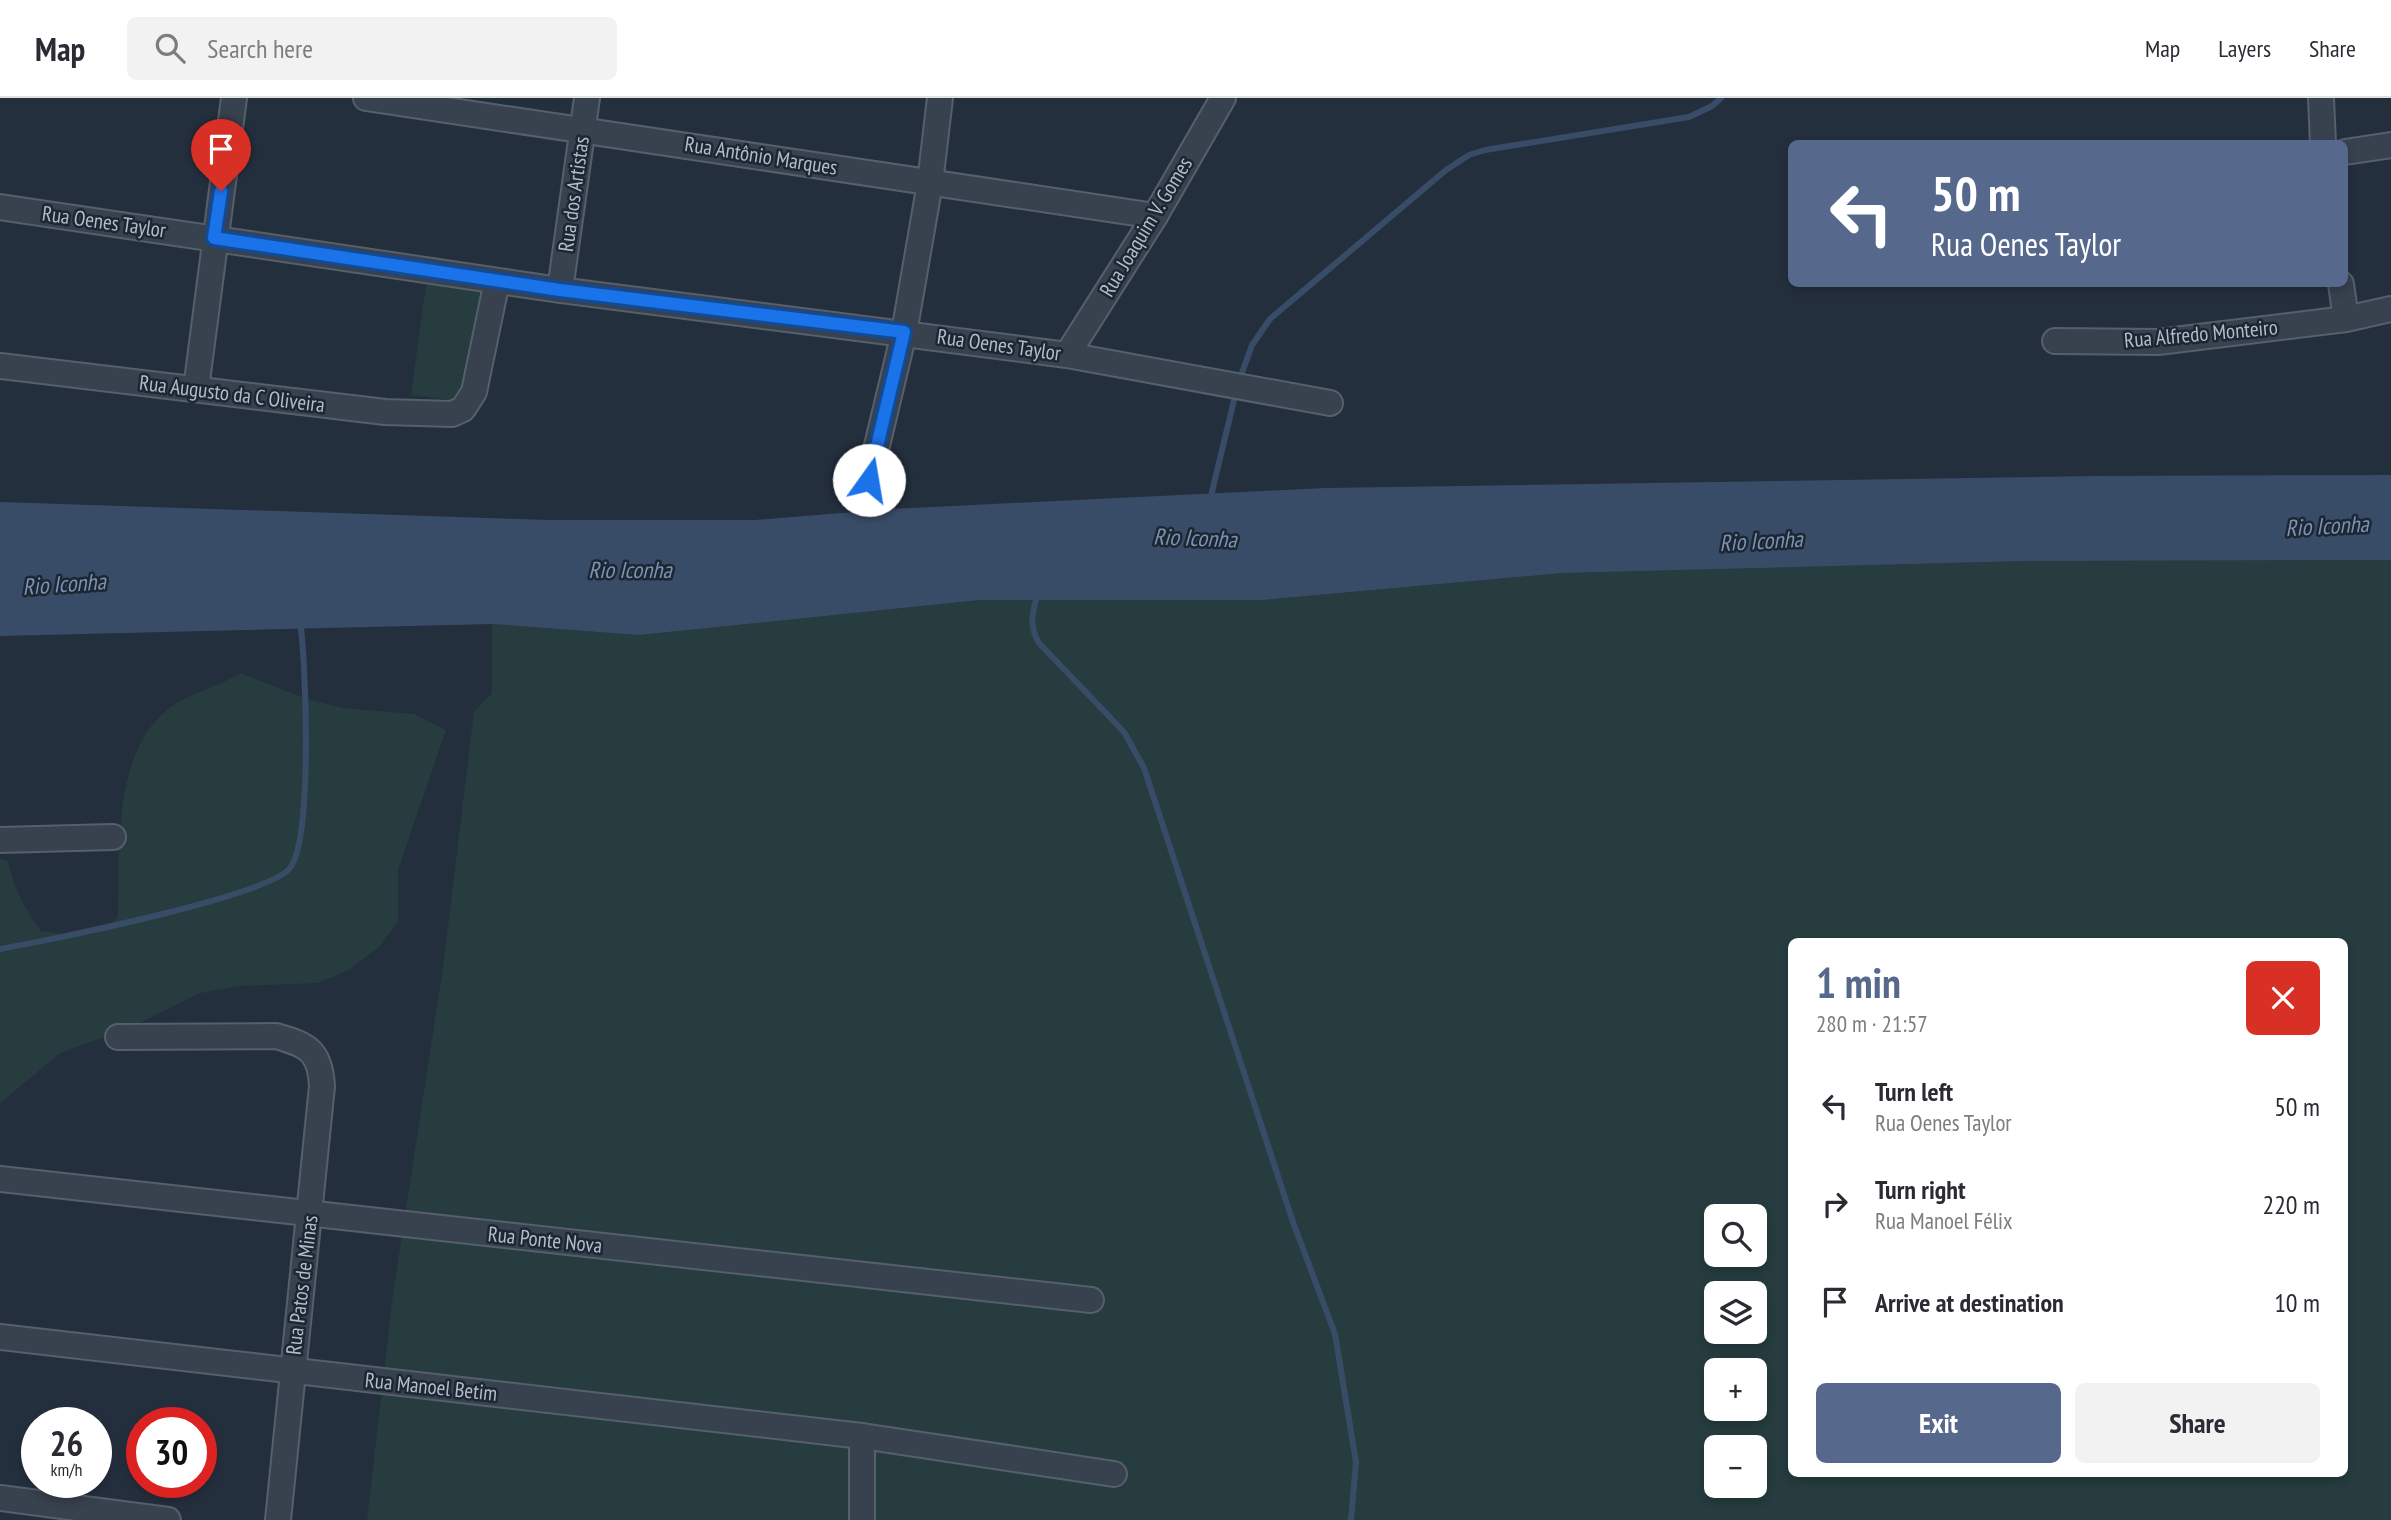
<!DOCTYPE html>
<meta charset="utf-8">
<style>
body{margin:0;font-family:"PT Sans Narrow",sans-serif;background:#f2f2f3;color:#2b2b33;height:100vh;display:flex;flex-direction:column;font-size:26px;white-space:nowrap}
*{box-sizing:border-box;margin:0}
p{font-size:23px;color:#7c7c81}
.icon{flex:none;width:38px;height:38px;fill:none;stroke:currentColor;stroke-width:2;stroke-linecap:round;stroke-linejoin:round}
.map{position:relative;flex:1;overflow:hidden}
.sheet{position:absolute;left:1788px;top:840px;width:560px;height:539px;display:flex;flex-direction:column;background:#fff;border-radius:10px;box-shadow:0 4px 10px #0003}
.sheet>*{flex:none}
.hud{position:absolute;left:1788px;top:42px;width:560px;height:147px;border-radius:10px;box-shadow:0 4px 10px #0003;background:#56698c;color:#fff;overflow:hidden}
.controls{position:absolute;left:1704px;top:1106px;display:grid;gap:14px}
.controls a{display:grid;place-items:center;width:63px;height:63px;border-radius:10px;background:#fff;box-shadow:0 4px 10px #0003;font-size:35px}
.speed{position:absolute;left:21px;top:1309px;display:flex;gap:14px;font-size:35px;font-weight:700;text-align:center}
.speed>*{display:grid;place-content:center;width:91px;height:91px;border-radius:50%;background:#fff;box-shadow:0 4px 10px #0003;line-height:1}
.speed small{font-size:18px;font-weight:400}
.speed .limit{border:10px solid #d22;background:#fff;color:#111}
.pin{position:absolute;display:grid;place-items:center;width:60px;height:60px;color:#fff;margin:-72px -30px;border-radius:50% 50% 50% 0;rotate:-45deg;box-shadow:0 0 7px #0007}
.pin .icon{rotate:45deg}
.me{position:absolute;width:77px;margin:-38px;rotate:13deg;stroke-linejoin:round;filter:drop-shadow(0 0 5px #0008)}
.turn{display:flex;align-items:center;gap:24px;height:147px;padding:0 28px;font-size:32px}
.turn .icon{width:91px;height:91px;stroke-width:2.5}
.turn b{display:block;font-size:49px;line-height:60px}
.round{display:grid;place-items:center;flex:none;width:74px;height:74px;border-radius:10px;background:#f2f2f3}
.summary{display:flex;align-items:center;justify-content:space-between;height:119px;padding:0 28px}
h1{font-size:42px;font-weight:800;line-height:52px;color:#56698c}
.action{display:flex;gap:14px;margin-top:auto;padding:14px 28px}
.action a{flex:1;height:80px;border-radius:10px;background:#56698c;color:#fff;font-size:28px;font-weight:800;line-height:80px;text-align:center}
.action a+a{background:#f2f2f3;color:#2b2b33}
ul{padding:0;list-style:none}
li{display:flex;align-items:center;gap:21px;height:98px;padding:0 28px}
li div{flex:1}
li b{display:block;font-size:26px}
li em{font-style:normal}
header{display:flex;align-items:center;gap:42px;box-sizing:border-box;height:98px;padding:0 35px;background:#fff;border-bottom:2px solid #e1e1e2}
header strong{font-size:33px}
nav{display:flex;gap:38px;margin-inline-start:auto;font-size:24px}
.search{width:490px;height:63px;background:#f2f2f3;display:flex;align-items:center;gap:18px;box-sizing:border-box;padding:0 24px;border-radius:10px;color:#7c7c81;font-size:26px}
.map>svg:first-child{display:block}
.green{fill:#263c3f;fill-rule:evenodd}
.water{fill:#394c67}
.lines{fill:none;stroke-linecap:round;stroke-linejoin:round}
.stream{stroke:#394c67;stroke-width:6}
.minor-casing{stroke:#565f6c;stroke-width:28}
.minor{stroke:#38414e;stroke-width:24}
.route-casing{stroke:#114b97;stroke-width:18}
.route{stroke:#1a73e8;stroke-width:12}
.labels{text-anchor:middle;stroke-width:5;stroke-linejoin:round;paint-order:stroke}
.street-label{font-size:21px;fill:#b4bcc9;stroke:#1d2633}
.water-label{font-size:23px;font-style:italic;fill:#7c92b1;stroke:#1d2633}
</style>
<header>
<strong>Map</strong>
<div class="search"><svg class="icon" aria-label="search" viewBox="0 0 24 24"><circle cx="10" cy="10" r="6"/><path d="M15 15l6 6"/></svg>Search here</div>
<nav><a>Map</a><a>Layers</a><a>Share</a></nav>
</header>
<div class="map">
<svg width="2391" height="1422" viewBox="0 0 2391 1422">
<rect width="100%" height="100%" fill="#242f3e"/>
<!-- green -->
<g class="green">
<polygon points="428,172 505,179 476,305 411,297"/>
<path d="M2391,462v960h-2024l26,-226 50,-327 31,-255 18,-19v-69l147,11 342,-35h282l300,-27 463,-12zM1792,844h553v532h-553zM1717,1118h38v39h-38zM1717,1195h38v39h-38zM1717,1272h38v39h-38zM1717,1349h38v39h-38z"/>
<path d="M240,575l70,27 33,8 71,6 32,16 -48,140v52l-19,25 -30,23 -31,13 -79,3 -39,7 -71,35 -69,25 -60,50v-244l8,2c5,27 17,47 33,70 35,4 49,13 77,-14 2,-64 -6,-164 50,-208 22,-17 49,-21 72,-36z"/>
</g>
<!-- water -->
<polygon class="water" points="2391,377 2391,462 2026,463 1563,475 1263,502 980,502 639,537 492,526 0,538 0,404 548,422 755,422 891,411 1326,390 2096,378"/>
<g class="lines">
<!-- stream -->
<g class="stream">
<polyline points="1239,283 1252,247 1270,221 1446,72 1469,57 1485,52 1689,19 1712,8 1721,0"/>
<polyline points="1210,402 1236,294"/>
<path d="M1037,498c-5,18 -8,30 2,47l85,89 20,36 149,454 42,112 21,128 -5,58"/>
<path d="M0,851c46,-8 269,-53 290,-81 23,-30 16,-206 10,-248"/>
</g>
<defs>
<g id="minor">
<polyline points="366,0 1155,118"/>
<polyline points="2321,0 2323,46"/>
<polyline points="2345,54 2391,47"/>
<polyline points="0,109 560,192 1067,257 1330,305"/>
<polyline points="2341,186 2346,221"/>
<polyline points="560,192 587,0"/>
<polyline points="2055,243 2158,244 2346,221 2391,211"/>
<polyline points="1067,257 1155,118 1223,0"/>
<polyline points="0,268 385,314 452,316 463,311 474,294 497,183"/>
<polyline points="196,291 234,0"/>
<polyline points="869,381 904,235 930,85 940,0"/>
<polyline points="0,742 113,739"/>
<path d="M118,939l158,-1c32,9 44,15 46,50l-44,434"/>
<polyline points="0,1081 1091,1202"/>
<polyline points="0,1239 862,1338 1114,1376"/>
<polyline points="862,1338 862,1422"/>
<polyline points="0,1400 168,1422"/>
</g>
</defs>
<!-- minor casing -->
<use href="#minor" class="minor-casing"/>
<!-- minor -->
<use href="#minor" class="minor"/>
</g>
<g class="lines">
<defs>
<polyline id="route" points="221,93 214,140 560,192 904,234 869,382"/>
</defs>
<!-- route casing -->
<use href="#route" class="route-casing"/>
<!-- route -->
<use href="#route" class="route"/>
</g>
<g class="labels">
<!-- street labels -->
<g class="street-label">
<text transform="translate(761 58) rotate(9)" y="7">Rua Antônio Marques</text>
<text transform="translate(574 96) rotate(-82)" y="7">Rua dos Artistas</text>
<text transform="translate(104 124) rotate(8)" y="7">Rua Oenes Taylor</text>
<text transform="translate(1146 129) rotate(-59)" y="7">Rua Joaquim V. Gomes</text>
<text transform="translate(2201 236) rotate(-5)" y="7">Rua Alfredo Monteiro</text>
<text transform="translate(999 247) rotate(8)" y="7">Rua Oenes Taylor</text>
<text transform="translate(232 296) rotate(7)" y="7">Rua Augusto da C Oliveira</text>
<text transform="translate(545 1142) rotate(6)" y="7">Rua Ponte Nova</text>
<text transform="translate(302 1187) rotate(-83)" y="7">Rua Patos de Minas</text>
<text transform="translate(431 1289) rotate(6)" y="7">Rua Manoel Betim</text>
</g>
<!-- water labels -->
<g class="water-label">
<text transform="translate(2327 428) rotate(-3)" y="8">Rio Iconha</text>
<text transform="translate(1195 440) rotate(2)" y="8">Rio Iconha</text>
<text transform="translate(1761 443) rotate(-3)" y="8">Rio Iconha</text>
<text x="630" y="480">Rio Iconha</text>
<text transform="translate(64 486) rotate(-4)" y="8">Rio Iconha</text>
</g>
</g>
</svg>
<div class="controls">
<a><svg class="icon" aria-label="search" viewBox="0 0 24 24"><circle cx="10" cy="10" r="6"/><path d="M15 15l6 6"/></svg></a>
<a><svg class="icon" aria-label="layers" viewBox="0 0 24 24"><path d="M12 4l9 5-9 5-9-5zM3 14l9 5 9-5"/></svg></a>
<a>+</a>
<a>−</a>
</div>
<div class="speed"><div>26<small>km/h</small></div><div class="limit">30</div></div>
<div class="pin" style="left:221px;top:93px;background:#d93025"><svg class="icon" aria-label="arrive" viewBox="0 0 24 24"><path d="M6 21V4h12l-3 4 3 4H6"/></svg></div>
<svg class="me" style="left:869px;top:382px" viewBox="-20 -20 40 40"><circle r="19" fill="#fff"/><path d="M0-13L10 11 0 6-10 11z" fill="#1a73e8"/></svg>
<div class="hud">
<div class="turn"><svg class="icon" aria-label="left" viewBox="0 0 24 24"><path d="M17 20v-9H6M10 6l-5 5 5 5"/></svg><div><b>50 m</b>Rua Oenes Taylor</div></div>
</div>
<section class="sheet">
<div class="summary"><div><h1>1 min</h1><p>280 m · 21:57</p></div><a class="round" style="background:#d93025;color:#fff"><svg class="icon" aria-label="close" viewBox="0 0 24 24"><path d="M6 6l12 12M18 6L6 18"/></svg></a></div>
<ul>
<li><svg class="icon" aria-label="left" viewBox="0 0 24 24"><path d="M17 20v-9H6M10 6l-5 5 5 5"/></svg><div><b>Turn left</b><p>Rua Oenes Taylor</p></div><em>50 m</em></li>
<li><svg class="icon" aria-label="right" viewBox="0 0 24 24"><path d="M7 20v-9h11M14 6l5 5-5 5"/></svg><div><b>Turn right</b><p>Rua Manoel Félix</p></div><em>220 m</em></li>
<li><svg class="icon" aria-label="arrive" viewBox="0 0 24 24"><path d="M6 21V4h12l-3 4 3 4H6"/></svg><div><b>Arrive at destination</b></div><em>10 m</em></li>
</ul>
<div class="action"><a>Exit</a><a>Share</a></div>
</section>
</div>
